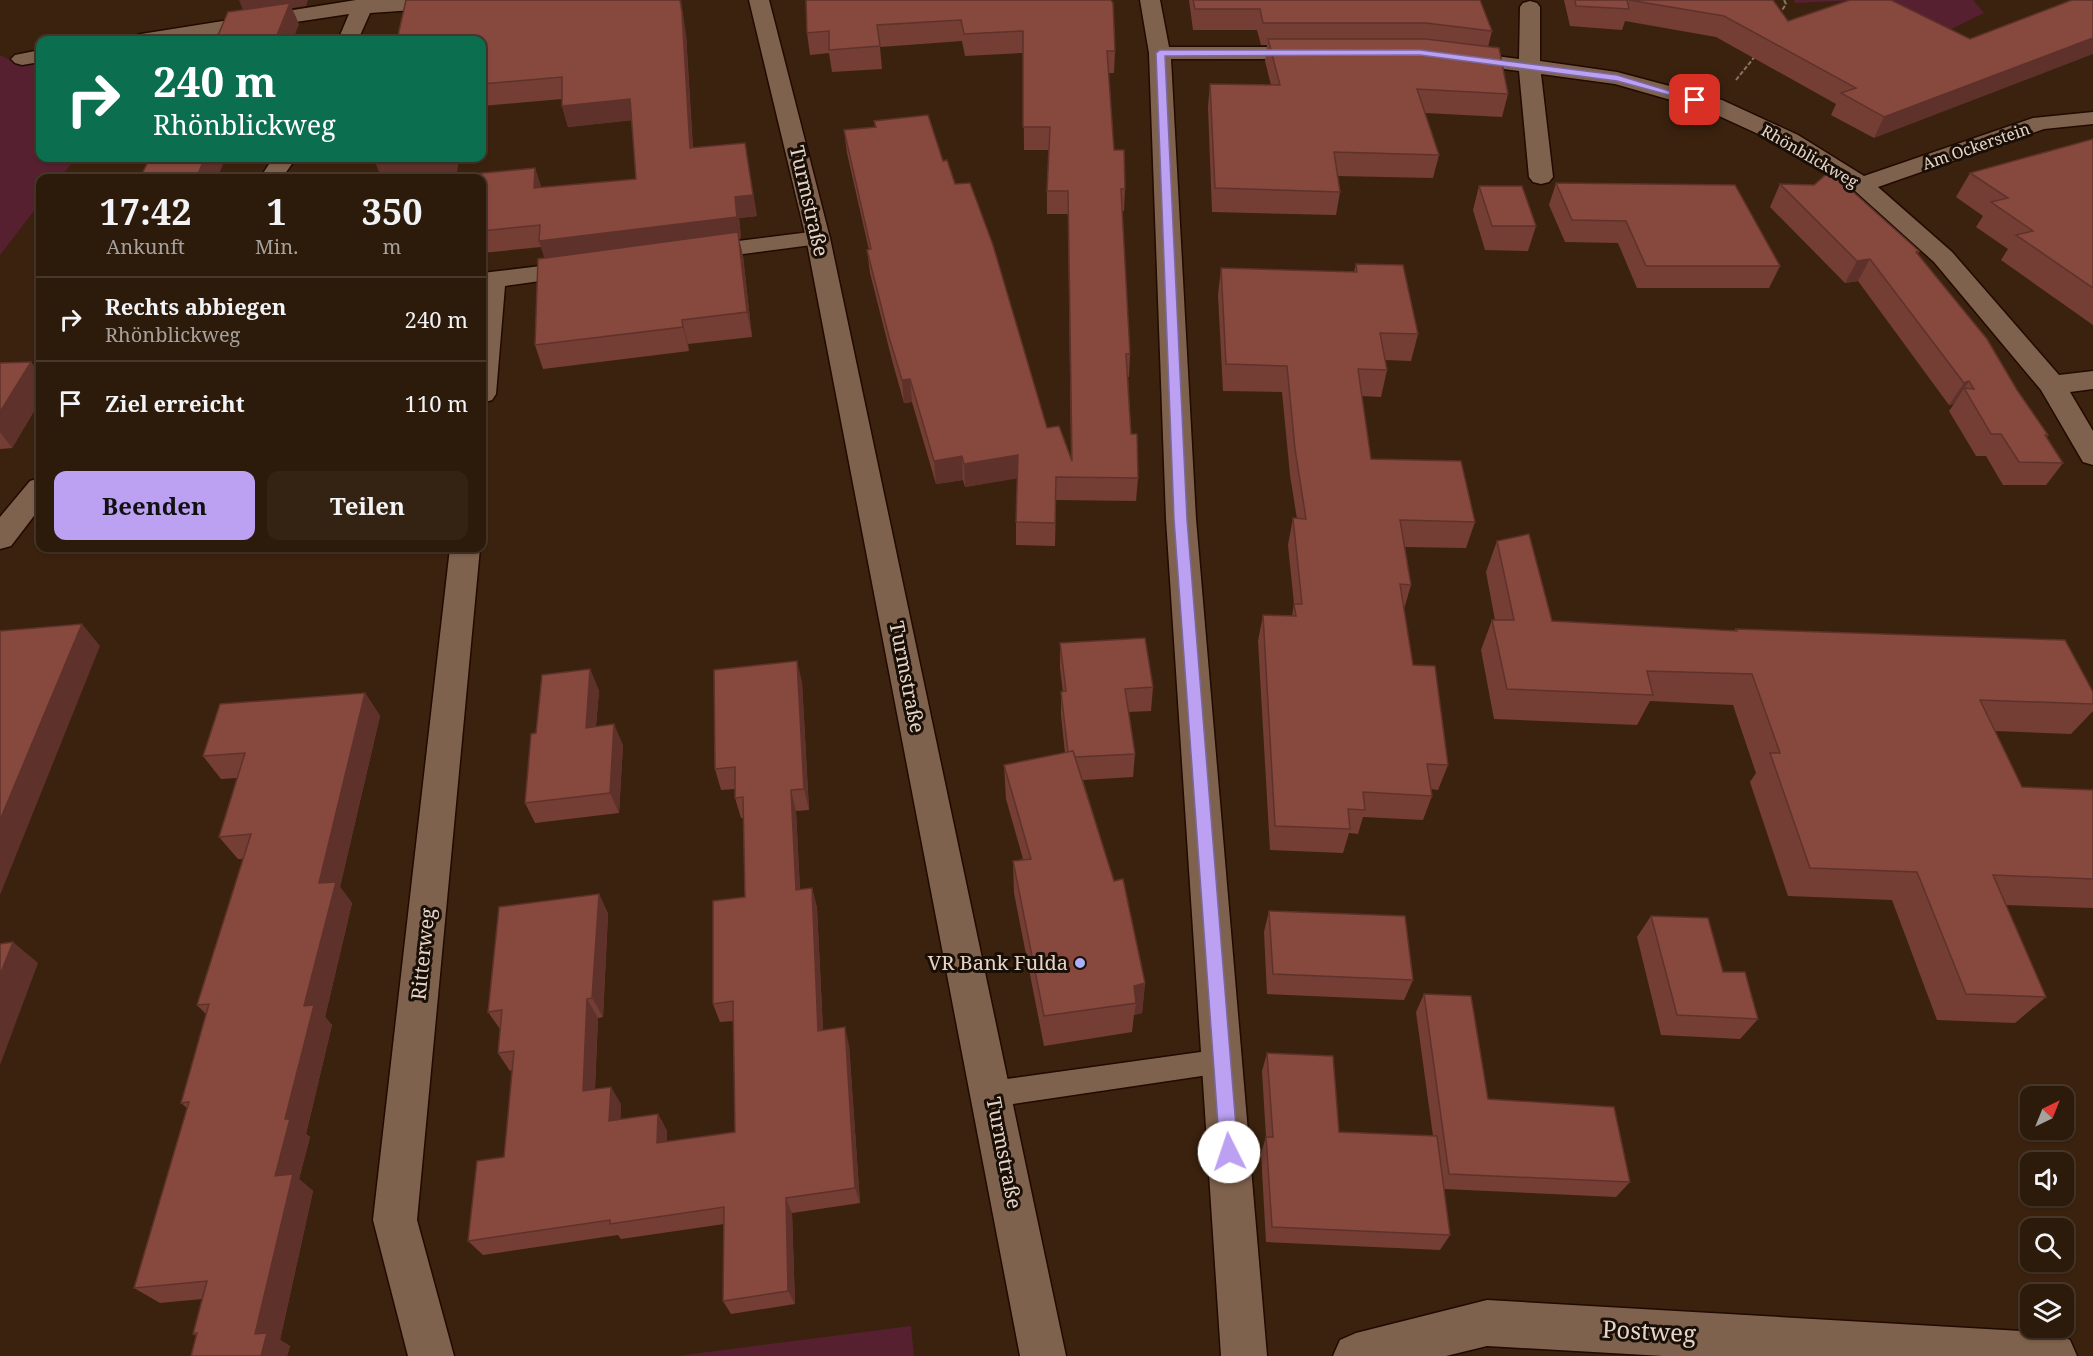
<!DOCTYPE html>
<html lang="de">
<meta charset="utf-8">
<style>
body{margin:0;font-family:"Noto Serif",serif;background:#342313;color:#f1f3f6;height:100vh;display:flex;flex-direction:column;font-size:22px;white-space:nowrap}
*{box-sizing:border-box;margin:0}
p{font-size:20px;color:#a6a19c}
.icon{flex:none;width:33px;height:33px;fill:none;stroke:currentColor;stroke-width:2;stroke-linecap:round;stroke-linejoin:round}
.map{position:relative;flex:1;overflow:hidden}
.sheet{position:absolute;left:36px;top:174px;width:450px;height:378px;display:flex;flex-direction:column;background:#2c1a0a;border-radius:12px;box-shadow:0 2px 4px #0004,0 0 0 2px #48382b}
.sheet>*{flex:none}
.top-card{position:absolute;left:36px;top:36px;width:450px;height:126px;border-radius:12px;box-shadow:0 2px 4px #0004,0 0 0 2px #48382b;background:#0b6e4f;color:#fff;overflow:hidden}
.needle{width:39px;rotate:43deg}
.controls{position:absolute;left:2020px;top:1086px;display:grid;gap:12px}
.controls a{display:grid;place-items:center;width:54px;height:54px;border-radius:12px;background:#2c1a0a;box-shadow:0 2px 4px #0004,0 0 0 2px #48382b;font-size:30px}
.pin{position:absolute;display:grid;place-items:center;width:51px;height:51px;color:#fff;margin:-26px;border-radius:12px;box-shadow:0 3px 9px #0006}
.me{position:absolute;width:66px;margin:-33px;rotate:356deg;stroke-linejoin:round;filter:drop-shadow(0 0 4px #0008)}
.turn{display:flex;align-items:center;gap:21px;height:126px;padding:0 18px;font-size:27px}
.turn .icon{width:78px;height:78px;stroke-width:2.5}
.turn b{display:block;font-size:42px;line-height:51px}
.eta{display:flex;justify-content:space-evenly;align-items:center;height:102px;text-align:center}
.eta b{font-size:36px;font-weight:700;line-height:42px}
.button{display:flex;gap:12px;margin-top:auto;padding:12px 18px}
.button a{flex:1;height:69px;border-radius:12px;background:#bca0f2;color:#111;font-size:24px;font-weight:700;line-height:69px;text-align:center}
.button a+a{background:#342313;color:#f1f3f6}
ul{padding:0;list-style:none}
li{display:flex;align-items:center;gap:18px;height:84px;padding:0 18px;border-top:2px solid #48382b}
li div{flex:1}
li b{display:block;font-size:22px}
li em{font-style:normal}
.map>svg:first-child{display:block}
.green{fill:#572031}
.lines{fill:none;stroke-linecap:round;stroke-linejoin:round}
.lane-casing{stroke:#210a00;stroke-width:3}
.street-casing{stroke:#210a00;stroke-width:3}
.secondary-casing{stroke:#210a00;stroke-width:3}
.path{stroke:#897464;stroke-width:2;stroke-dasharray:4.5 2;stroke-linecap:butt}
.lane{fill:#7f624d;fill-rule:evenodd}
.street{fill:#7f624d;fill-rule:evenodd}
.secondary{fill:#7f624d;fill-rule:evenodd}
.wall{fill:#743e35}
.shaded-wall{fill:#5e322b}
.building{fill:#87483e;stroke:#5e322b;stroke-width:1.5}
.route{fill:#bca0f2;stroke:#7a689d;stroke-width:1.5}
.poi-dot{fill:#a9b0fc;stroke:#1a0f07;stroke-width:2}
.labels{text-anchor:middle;stroke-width:6;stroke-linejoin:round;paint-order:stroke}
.far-street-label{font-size:16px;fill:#e5d5c9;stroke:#1a0f07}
.street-label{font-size:20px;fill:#e5d5c9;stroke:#1a0f07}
.poi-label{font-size:20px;fill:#e5d5c9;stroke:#1a0f07;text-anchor:end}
.near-street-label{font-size:24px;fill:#e5d5c9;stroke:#1a0f07}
</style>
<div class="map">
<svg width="2093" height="1356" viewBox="0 0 2093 1356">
<rect width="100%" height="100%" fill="#3b220e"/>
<!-- green -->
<g class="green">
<polygon points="1794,0 1973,0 1984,13 1933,38 1858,0 1795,3"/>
<polygon points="0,55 18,64 40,61 40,158 76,158 59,178 40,178 40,203 0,255"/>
<polygon points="911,1326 914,1356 677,1356"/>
</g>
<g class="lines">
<defs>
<polygon id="lane" points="1222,1049 1231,1052 1235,1061 1231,1070 1222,1073 992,1107 983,1103 979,1094 983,1085 992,1081"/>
<g id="street">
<polygon points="356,0 482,0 479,4 472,6 370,13 358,40 338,40 349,14 177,40 131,40 134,36 141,34"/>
<polygon points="1140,0 1160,0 1169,47 1311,47 1318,49 1322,53 1318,57 1311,59 1171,59 1196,519 1267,1356 1221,1356 1166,519 1149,53"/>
<polygon points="1530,1 1537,3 1540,7 1540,61 1617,72 1722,100 1798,135 1864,176 2033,118 2093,112 2093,124 2044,129 1878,187 1952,252 2059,375 2093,371 2093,389 2070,392 2093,431 2093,465 2083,462 2041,390 1934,262 1854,190 1782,145 1706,110 1615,84 1541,74 1553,177 1549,182 1541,184 1533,182 1529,177 1519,71 1458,63 1451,61 1447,57 1451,53 1458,51 1519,59 1520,7 1523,3"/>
<polygon points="40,50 40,62 22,65 15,63 11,59 15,55"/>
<polygon points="273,158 296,158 282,178 260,178"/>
<polygon points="818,231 827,233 830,238 827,243 698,260 689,258 686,253 689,248 698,246"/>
<polygon points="582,261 591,264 595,269 591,274 505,286 496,394 492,400 482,403 482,273"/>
<polygon points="40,478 40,508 11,546 0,549 0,517 30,481"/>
<polygon points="450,548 480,548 417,1220 454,1356 408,1356 373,1220"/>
<polygon points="1487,1300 2054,1333 2070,1340 2077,1356 1663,1356 1487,1346 1446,1356 1333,1356 1340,1340 1356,1333"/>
</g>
<polygon id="secondary" points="749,0 769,0 830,238 1066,1356 1020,1356 806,238"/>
</defs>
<!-- lane casing -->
<use href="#lane" class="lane-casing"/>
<!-- street casing -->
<use href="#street" class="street-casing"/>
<!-- secondary casing -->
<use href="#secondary" class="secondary-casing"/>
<!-- path -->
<g class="path">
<polyline points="1779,15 1786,4 1784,0"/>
<polyline points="1736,80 1756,55"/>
</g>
<!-- lane -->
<use href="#lane" class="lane"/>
<!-- street -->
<use href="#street" class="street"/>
<!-- secondary -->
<use href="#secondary" class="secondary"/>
</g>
<!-- wall -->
<g class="wall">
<polygon points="1111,0 1115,51 1114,73 1108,73 1114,150 1125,189 1124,211 1122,211 1130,354 1129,377 1128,377 1131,434 1138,478 1136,501 1056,500 1055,546 1016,545 1016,522 1017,478 965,487 963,480 936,484 912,402 904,403 892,360 870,273 867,250 869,250 847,153 844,130 875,127 874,121 943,161 955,184 1047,428 1071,459 1068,214 1047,214 1047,191 1049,150 1024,150 1023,53 965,56 962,41 880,47 882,69 832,72 829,53 810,55 807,33"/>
<polygon points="1189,0 1480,0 1492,31 1488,47 1508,94 1502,117 1425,113 1439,155 1433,178 1338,176 1340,192 1336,215 1212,212 1208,107 1210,84 1271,85 1265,61 1267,45 1261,45 1257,30 1193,30"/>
<polygon points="1564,0 1773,0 1788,21 1970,39 1874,138 1831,115 1836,104 1716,37 1625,21 1622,30 1570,26"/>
<polygon points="686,34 693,148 757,216 739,218 741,238 739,239 743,256 752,337 688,344 689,351 543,369 535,345 545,258 541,247 482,253 482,178 535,168 541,188 636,179 632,120 568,127 562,106 562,99 482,106 482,40 397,40"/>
<polygon points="2093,139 2093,325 2001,260 2008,249 1976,227 1983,216 1956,197 1970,173"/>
<polygon points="1556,183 1780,266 1769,288 1637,288 1618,243 1565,242 1549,205"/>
<polygon points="1780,184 1919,251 1918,254 2017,390 2048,435 2047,437 2063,463 2046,485 2003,485 1986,456 1976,456 1949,411 1954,404 1949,405 1858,281 1845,283 1770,207"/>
<polygon points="1479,186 1536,226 1528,251 1485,250 1473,210"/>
<polygon points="1356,264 1418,334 1411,361 1385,360 1387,370 1381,397 1362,396 1371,459 1475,522 1466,548 1405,547 1411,585 1404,609 1413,665 1448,765 1438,790 1431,789 1432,796 1423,820 1363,817 1358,834 1349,833 1343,853 1270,850 1258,641 1263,615 1292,616 1294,604 1288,545 1293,518 1297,519 1290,475 1282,392 1223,391 1218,295 1221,268 1354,272"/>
<polygon points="31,362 40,375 40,401 12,448 0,449 0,363"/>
<polygon points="1497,541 1552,621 1734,631 1736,629 2093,692 2093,711 2071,734 1995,731 2022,787 2093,790 2093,908 2005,905 2046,997 2015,1023 1937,1020 1892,900 1788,896 1750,782 1756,773 1733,705 1650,701 1637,725 1494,719 1481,650 1492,620 1495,620 1486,572"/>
<polygon points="1060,643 1153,687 1151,711 1129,712 1135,754 1133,777 1083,780 1145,983 1142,1013 1134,1015 1132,1032 1044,1046 1014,893 1013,861 1023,859 1006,799 1004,765 1065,753 1061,715 1061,692 1063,692 1060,668"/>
<polygon points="590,669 599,691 596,726 623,745 619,813 535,823 525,803 536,733"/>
<polygon points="802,682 809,810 796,811 800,890 812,888 817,908 823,1030 849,1045 860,1203 792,1213 795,1304 731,1314 723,1301 724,1224 621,1239 618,1235 483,1255 468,1241 504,1157 512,1070 510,1071 498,1053 500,1029 488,1012 599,894 608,914 603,1017 598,1018 595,1089 621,1104 620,1119 658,1114 667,1131 667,1142 735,1132 733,1021 720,1022 713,1004 745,897 743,818 741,818 735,798 735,789 721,790 715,769"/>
<polygon points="365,693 380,716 340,887 352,903 325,1017 332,1025 306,1134 310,1137 299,1179 313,1191 280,1340 290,1346 287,1356 191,1356 197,1336 193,1334 202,1299 160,1303 134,1288 187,1108 181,1103 206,1014 197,1005 243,859 238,859 219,837 237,778 221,779 203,756"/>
<polygon points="1269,911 1413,980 1404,1000 1267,994 1264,932"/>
<polygon points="1651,916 1723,972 1758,1019 1740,1039 1661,1035 1637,937"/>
<polygon points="1424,994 1488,1099 1630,1182 1616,1197 1444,1189 1450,1235 1440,1250 1266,1242 1261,1153 1266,1137 1262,1071 1267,1053 1339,1132 1433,1136 1416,1012"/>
</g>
<!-- shaded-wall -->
<g class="shaded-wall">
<polygon points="239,0 308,0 306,6 292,8 299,24 293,40 275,40 245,15"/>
<polygon points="680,0 681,0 686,34 694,169 690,148"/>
<polygon points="2093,38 2093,54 1874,138 1884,117"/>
<polygon points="630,99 635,120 568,127 562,106"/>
<polygon points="745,143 757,216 739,218 741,238 739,239 743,256 752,337 747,312 546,263 539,241 735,197"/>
<polygon points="205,158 226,158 217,178 196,178"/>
<polygon points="373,158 459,158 457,173 409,178 382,178"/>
<polygon points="535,168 542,189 534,188"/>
<polygon points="1870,259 1858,281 1845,283 1857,261"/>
<polygon points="682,320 688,344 689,351 683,327"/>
<polygon points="31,362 40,375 40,401 12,448 0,432 0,412"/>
<polygon points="910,379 912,402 904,403 902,380"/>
<polygon points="1969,381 1954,404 1949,405 1964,383"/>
<polygon points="1018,455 1019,478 965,487 964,464"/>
<polygon points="962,456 963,480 936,484 934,461"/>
<polygon points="82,624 100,646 0,895 0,820"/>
<polygon points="797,661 802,682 809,810 804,789"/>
<polygon points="590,669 599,691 594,749 586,728"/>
<polygon points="365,693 380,716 340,887 352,903 325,1017 332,1025 306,1134 310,1137 299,1179 313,1191 280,1340 290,1346 287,1356 261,1356 255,1334 275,1176 304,1006 319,883"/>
<polygon points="614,724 623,745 619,813 610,793"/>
<polygon points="791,790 796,811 801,910 796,890"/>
<polygon points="812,888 817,908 824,1049 818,1031"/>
<polygon points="599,894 608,914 603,1017 592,998"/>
<polygon points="13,942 38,963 0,1065 0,975"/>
<polygon points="1145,983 1142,1013 1134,1015 1136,1003 1134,986"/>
<polygon points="587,999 598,1018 594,1108 583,1091"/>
<polygon points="845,1027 849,1045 860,1203 855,1188"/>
<polygon points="611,1087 621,1104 620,1137 609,1121"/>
<polygon points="658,1114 667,1131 667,1159 657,1143"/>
<polygon points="786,1198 792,1213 795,1304 788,1291"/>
</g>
<!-- building -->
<g class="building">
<polygon points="406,0 680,0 682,13 690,148 745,143 753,195 735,197 737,217 539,241 540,225 482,231 482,178 463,178 463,175 535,168 534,188 636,179 630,99 562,106 562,77 482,84 482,40 455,40 456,39 433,40 397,40"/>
<polygon points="806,0 1111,0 1113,3 1115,51 1107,51 1114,150 1124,150 1125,189 1121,189 1130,354 1126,354 1131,434 1137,434 1138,478 1056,477 1055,523 1016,522 1018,455 964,464 962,456 934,461 910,379 902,380 889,337 867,250 871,249 844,130 876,127 874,121 928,115 943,161 947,160 955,184 970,183 993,245 1047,428 1059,426 1072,461 1068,191 1047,191 1050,127 1023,127 1023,31 964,34 961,20 877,25 880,46 829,50 829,31 807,33"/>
<polygon points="1193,0 1480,0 1492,31 1426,23 1263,23 1260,9 1195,9"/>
<polygon points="1575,0 1627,0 1629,9 1576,6"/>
<polygon points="1629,0 1773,0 1788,21 1850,0 1891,0 1970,39 2072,0 2093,0 2093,38 1884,117 1841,93 1856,88 1724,16"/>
<polygon points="290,3 275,40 216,40 228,12"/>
<polygon points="1268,39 1426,39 1499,48 1508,94 1417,89 1439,155 1334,152 1340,192 1215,188 1210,84 1280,85"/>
<polygon points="2093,139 2093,288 2016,235 2033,231 1991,202 2008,198 1970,173"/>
<polygon points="150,158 205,158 196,178 140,178"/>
<polygon points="1830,171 1919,251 1916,252 1987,339 2017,390 2048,435 2045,435 2063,463 2019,462 2001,434 1991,434 1964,388 1974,389 1969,381 1964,383 1870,259 1857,261 1780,184 1814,185"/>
<polygon points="1556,183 1735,185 1780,266 1646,266 1626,221 1572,220"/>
<polygon points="1479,186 1522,186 1536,226 1492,226"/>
<polygon points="738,232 747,312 682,320 683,327 535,345 538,259"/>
<polygon points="1356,264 1403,265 1418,334 1380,333 1387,370 1358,369 1371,459 1461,461 1475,522 1400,520 1411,585 1400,584 1413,665 1435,666 1448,765 1427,764 1432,796 1363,792 1365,810 1348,809 1350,829 1275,826 1263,615 1296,616 1294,604 1302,604 1293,518 1306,519 1295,449 1287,366 1226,364 1221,268 1357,272"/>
<polygon points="31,362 0,412 0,363"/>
<polygon points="1529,534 1552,621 1737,631 1736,629 2065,640 2093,692 2093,704 1980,700 2022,787 2093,790 2093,879 1993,875 2046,997 1966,994 1917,872 1810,868 1770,753 1780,753 1752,674 1647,671 1653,695 1507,689 1492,620 1514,620 1497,541"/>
<polygon points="82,624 0,820 0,631"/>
<polygon points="1145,638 1153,687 1125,689 1135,754 1075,757 1073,751 1068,752 1061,692 1066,691 1060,643"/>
<polygon points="797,661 804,789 791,790 796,890 812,888 818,1031 845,1027 855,1188 786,1198 788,1291 723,1301 724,1207 610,1224 610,1220 468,1241 477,1161 504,1157 514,1051 498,1053 502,1010 488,1012 499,907 599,894 592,998 587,999 583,1091 611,1087 609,1121 658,1114 657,1143 735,1132 733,1001 713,1004 713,901 745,897 743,797 735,798 735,767 715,769 714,670"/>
<polygon points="590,669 586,728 614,724 610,793 525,803 531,734 536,733 542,675"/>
<polygon points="365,693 319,883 336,882 304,1006 314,1005 285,1119 290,1119 275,1176 293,1174 255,1334 267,1333 261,1356 191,1356 197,1333 193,1334 207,1281 134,1288 189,1102 181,1103 209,1004 197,1005 251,834 219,837 245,753 203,756 220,704"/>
<polygon points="1073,751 1114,881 1123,879 1145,983 1134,986 1136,1003 1044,1016 1013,861 1031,859 1004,765"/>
<polygon points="1269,911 1405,916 1413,980 1273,974"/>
<polygon points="1651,916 1708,918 1723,972 1745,972 1758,1019 1677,1015"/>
<polygon points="13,942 0,975 0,944"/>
<polygon points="1424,994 1471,996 1488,1099 1614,1107 1630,1182 1449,1174"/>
<polygon points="1267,1053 1333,1056 1339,1132 1437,1136 1450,1235 1272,1227 1266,1137 1273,1137"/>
</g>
<!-- route -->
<polygon class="route" points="1420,50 1617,75 1699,100 1695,102 1617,81 1420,55 1165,56 1187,519 1238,1152 1235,1158 1229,1161 1223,1158 1220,1152 1174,519 1156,53 1160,50"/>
<!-- markers -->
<circle class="poi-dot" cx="1080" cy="963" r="6"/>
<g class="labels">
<!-- far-street labels -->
<g class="far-street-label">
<text transform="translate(1976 146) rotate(-19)" y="6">Am Ockerstein</text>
<text transform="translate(1810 156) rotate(30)" y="6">Rhönblickweg</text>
</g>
<!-- street labels -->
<g class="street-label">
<text transform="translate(809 201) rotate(77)" y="7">Turmstraße</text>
<text transform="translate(907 677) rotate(79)" y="7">Turmstraße</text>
<text transform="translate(423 954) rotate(-84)" y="7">Ritterweg</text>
<text transform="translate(1004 1153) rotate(79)" y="7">Turmstraße</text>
</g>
<!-- poi labels -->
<g class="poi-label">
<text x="1068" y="970">VR Bank Fulda</text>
</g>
<!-- near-street labels -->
<g class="near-street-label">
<text transform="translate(1649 1332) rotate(3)" y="8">Postweg</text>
</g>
</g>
</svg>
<div class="controls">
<a><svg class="needle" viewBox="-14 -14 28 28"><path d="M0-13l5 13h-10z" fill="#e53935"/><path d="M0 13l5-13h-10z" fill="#a6a19c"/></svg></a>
<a><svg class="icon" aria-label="sound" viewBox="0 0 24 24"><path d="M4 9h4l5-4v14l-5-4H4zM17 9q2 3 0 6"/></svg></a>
<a><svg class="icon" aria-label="search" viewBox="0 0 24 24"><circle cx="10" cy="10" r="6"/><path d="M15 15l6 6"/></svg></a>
<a><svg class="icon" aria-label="layers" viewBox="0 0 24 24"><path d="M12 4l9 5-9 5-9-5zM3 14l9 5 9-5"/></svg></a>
</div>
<div class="pin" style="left:1695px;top:100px;background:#d93025"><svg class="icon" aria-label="arrive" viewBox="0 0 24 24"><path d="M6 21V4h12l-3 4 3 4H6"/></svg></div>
<svg class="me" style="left:1229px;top:1152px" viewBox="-20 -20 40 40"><circle r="19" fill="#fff"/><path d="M0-13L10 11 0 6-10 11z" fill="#bca0f2"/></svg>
<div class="top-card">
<div class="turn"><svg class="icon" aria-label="right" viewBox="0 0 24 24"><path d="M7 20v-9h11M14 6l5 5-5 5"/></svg><div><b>240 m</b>Rhönblickweg</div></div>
</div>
<section class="sheet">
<div class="eta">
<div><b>17:42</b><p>Ankunft</p></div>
<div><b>1</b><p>Min.</p></div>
<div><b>350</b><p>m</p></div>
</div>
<ul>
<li><svg class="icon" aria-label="right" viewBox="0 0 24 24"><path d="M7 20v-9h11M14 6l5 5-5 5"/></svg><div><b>Rechts abbiegen</b><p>Rhönblickweg</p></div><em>240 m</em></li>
<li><svg class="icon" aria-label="arrive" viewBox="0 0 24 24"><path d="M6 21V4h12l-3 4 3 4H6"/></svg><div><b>Ziel erreicht</b></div><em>110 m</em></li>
</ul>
<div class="button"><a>Beenden</a><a>Teilen</a></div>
</section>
</div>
